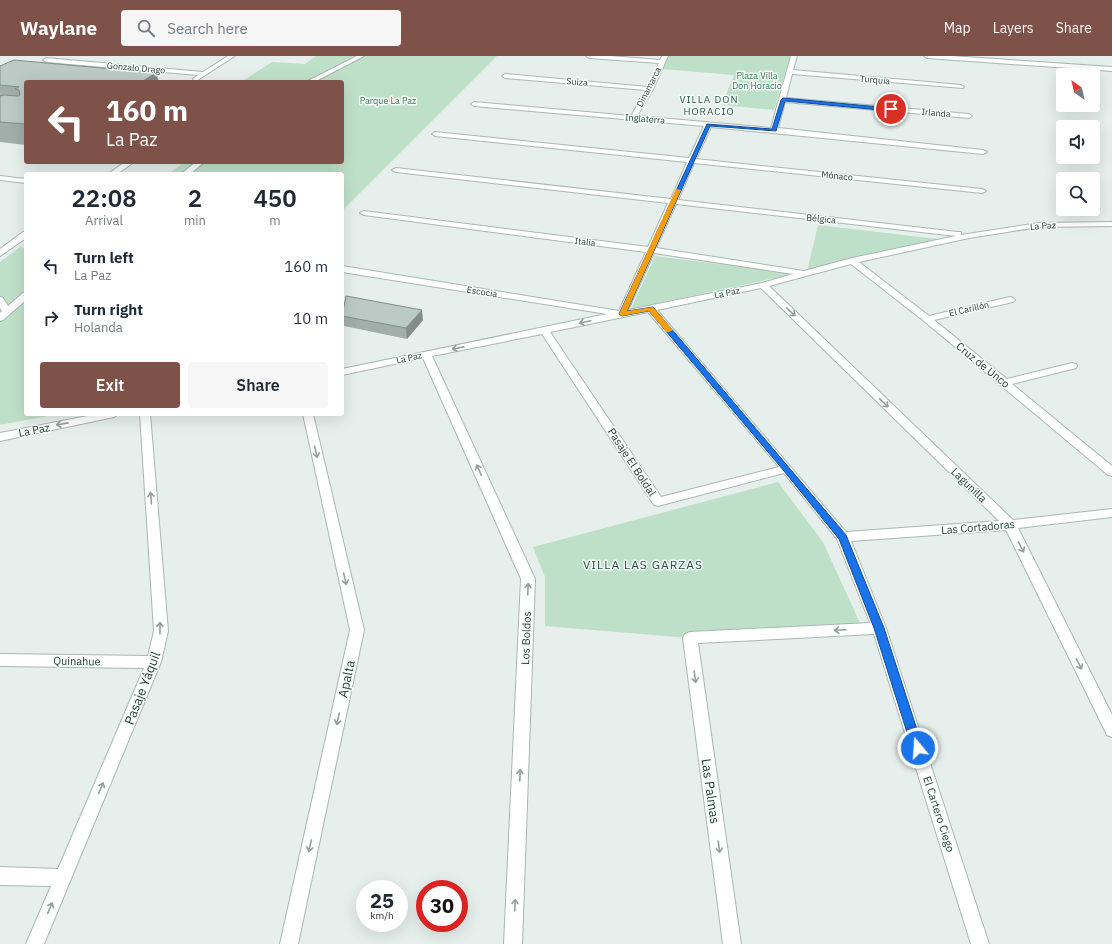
<!DOCTYPE html>
<meta charset="utf-8">
<style>
body{margin:0;font-family:"IBM Plex Sans",sans-serif;background:#f6f6f7;color:#1f2937;height:100vh;display:flex;flex-direction:column;font-size:15px;white-space:nowrap}
*{box-sizing:border-box;margin:0}
p{font-size:13px;color:#747a83}
.icon{flex:none;width:22px;height:22px;fill:none;stroke:currentColor;stroke-width:2;stroke-linecap:round;stroke-linejoin:round}
.map{position:relative;flex:1;overflow:hidden}
.sheet{position:absolute;left:24px;top:116px;width:320px;height:244px;display:flex;flex-direction:column;background:#fff;border-radius:4px;box-shadow:0 4px 16px #0002}
.sheet>*{flex:none}
.guide{position:absolute;left:24px;top:24px;width:320px;height:84px;border-radius:4px;box-shadow:0 4px 16px #0002;background:#7f5249;color:#fff;overflow:hidden}
.needle{width:26px;rotate:326deg}
.controls{position:absolute;left:1056px;top:12px;display:grid;gap:8px}
.controls a{display:grid;place-items:center;width:44px;height:44px;border-radius:4px;background:#fff;box-shadow:0 4px 16px #0002;font-size:20px}
.speed{position:absolute;left:356px;top:824px;display:flex;gap:8px;font-size:20px;font-weight:700;text-align:center}
.speed>*{display:grid;place-content:center;width:52px;height:52px;border-radius:50%;background:#fff;box-shadow:0 4px 16px #0002;line-height:1}
.speed small{font-size:10px;font-weight:400}
.speed .limit{border:6px solid #d22;background:#fff;color:#111}
.pin{position:absolute;display:grid;place-items:center;width:34px;height:34px;color:#fff;margin:-17px;border:2px solid #fff;border-radius:50%;box-shadow:0 1px 4px #0007}
.me{position:absolute;width:44px;margin:-22px;rotate:342deg;stroke-linejoin:round;filter:drop-shadow(0 0 3px #0008)}
.turn{display:flex;align-items:center;gap:14px;height:84px;padding:0 16px;font-size:18px}
.turn .icon{width:52px;height:52px;stroke-width:2.5}
.turn b{display:block;font-size:28px;line-height:34px}
.eta{display:flex;justify-content:space-evenly;align-items:center;height:68px;text-align:center}
.eta b{font-size:24px;font-weight:600;line-height:28px}
.button{display:flex;gap:8px;margin-top:auto;padding:8px 16px}
.button a{flex:1;height:46px;border-radius:4px;background:#7f5249;color:#fff;font-size:16px;font-weight:600;line-height:46px;text-align:center}
.button a+a{background:#f6f6f7;color:#1f2937}
ul{padding:0;list-style:none}
li{display:flex;align-items:center;gap:12px;height:52px;padding:0 16px}
li div{flex:1}
li b{display:block;font-size:15px}
li em{font-style:normal}
header{display:flex;align-items:center;gap:24px;box-sizing:border-box;height:56px;padding:0 20px;background:#7f5249;color:#fff}
header strong{font-size:19px}
nav{display:flex;gap:22px;margin-inline-start:auto;font-size:14px}
.search{width:280px;height:36px;background:#f6f6f7;display:flex;align-items:center;gap:10px;box-sizing:border-box;padding:0 14px;border-radius:4px;color:#747a83;font-size:15px}
.map>svg:first-child{display:block}
.green{fill:#bfe0c8}
.lines{fill:none;stroke-linecap:round;stroke-linejoin:round}
.minor-casing{stroke:#a8b8b2;stroke-width:2}
.minor{fill:#fff;fill-rule:evenodd}
.wall{fill:#a1aea9}
.shaded-wall{fill:#838d89}
.building{fill:#bbcac4;stroke:#838d89}
.oneway{stroke:#92a09c}
.route{fill:#1a73e8;stroke:#114b97}
.slow{fill:#f59e0b}
.labels{text-anchor:middle;stroke-width:3;stroke-linejoin:round;paint-order:stroke}
.far-street-label{font-size:9px;fill:#24423a;stroke:#f7fbf9}
.far-park-label{font-size:9px;fill:#2d7a4b;stroke:#f7fbf9}
.far-neighbourhood-label{font-size:10px;letter-spacing:1px;fill:#1f5548;stroke:#f7fbf9}
.street-label{font-size:11px;fill:#24423a;stroke:#f7fbf9}
.neighbourhood-label{font-size:12px;letter-spacing:1px;fill:#1f5548;stroke:#f7fbf9}
.near-street-label{font-size:13px;fill:#24423a;stroke:#f7fbf9}
</style>
<header>
<strong>Waylane</strong>
<div class="search"><svg class="icon" aria-label="search" viewBox="0 0 24 24"><circle cx="10" cy="10" r="6"/><path d="M15 15l6 6"/></svg>Search here</div>
<nav><a>Map</a><a>Layers</a><a>Share</a></nav>
</header>
<div class="map">
<svg width="1112" height="888" viewBox="0 0 1112 888">
<rect width="100%" height="100%" fill="#e6efeb"/>
<!-- green -->
<g class="green">
<polygon points="316,0 497,0 342,155 342,118 168,118 185,106 342,106 342,26 241,26 272,6 305,8"/>
<polygon points="668,0 790,0 774,54 722,49 734,19 662,13"/>
<polygon points="818,169 946,184 807,216"/>
<polygon points="20,191 26,192 26,358 58,358 0,369 0,206"/>
<polygon points="655,200 794,218 631,253"/>
<polygon points="778,426 823,486 860,567 690,582 545,570 545,521 533,491"/>
</g>
<g class="lines">
<defs>
<g id="minor">
<polygon points="228,0 235,0 196,25 193,23 198,19 46,6 43,4 46,2 203,16"/>
<polygon points="357,0 364,0 314,26 306,26"/>
<path d="M586,0h24l50,4 2,-4h6l-15,33 -16,27 134,12 20,-72h6l-4,14 168,15 3,2 -1,1 -171,-14 -6,24 183,16 3,2 -3,2 -184,-16 -7,26 205,22 4,2 -4,2 -272,-27 -15,32 286,30 4,2 -4,2 -288,-30 -16,37 280,32h3v3l78,-12 73,-1v4l-73,1 -70,11 -110,24 70,54 81,-19 3,1 2,2 -2,2 -79,18 73,59 65,-16 4,1 1,2 -1,2 -64,16 100,82v10l-4,-1 -184,-154 -73,-57 -82,22 244,234 99,-11v8l-94,11 94,187v22l-5,-2 -101,-205 -155,11 35,87 103,316h-18l-97,-310 -176,9 43,301h-18l-40,-306 2,-4 5,-2 180,-9 -33,-84 -53,-66 -126,33 -4,-1 -112,-171 -110,22 103,223 -13,365h-18l17,-365 -98,-221 -81,17v-6l265,-55 -265,-42v-6l277,45 27,-59 -282,-37 -4,-2 4,-2 284,36 20,-44 -272,-31 -4,-2 4,-2 275,31 16,-37 -252,-26 -3,-2 3,-2 254,26 15,-32 -230,-20 -3,-2 3,-2 157,14 15,-26 -141,-12 -3,-2 3,-2 143,13 11,-24 -70,-5zM676,148l280,32 -104,22 -48,13 -148,-23zM654,197l139,21 -31,9 -134,27zM761,232l238,233 -153,11 -189,-222zM648,256l131,155 -118,30 -111,-165z"/>
<polygon points="924,0 951,0 1112,11 1112,15 927,2"/>
<polygon points="125,106 134,106 117,118 108,118"/>
<polygon points="196,106 204,106 190,118 181,118"/>
<polygon points="0,120 26,123 26,127 0,124"/>
<polygon points="23,176 26,176 26,182 0,200 0,193"/>
<polygon points="26,236 26,244 3,264 0,265 0,257 2,255 0,252 0,241 3,242 8,250 23,237"/>
<polygon points="98,358 119,358 114,361 0,385 0,377"/>
<polygon points="140,358 150,358 168,575 161,606 44,888 26,888 51,830 0,829 0,811 58,813 144,612 0,610 0,598 148,600 154,575"/>
<polygon points="303,358 313,358 364,574 298,888 280,888 350,574"/>
</g>
</defs>
<!-- minor casing -->
<use href="#minor" class="minor-casing"/>
<!-- minor -->
<use href="#minor" class="minor"/>
</g>
<!-- wall -->
<g class="wall">
<polygon points="0,10 156,17 159,26 26,26 26,89 0,86"/>
<polygon points="342,260 423,264 407,283 344,270"/>
</g>
<!-- shaded-wall -->
<g class="shaded-wall">
<polygon points="156,17 159,26 141,26"/>
<polygon points="422,254 423,264 407,283 406,272"/>
</g>
<!-- building -->
<g class="building">
<polygon points="14,4 156,17 141,26 26,26 26,68 0,66 0,40 4,39 18,40 20,39 19,34 15,33 19,31 0,29 0,10"/>
<polygon points="346,240 422,254 406,272 342,260"/>
</g>
<!-- one-way arrows -->
<defs><path id="oneway-shaft" d="M-6 0H5M1.5-3L5.5 0L1.5 3" fill="none" stroke-width="1.6" stroke-linecap="round" stroke-linejoin="round"/></defs>
<g class="oneway">
<use href="#oneway-shaft" transform="translate(791 256) rotate(44)"/>
<use href="#oneway-shaft" transform="translate(585 266) rotate(168)"/>
<use href="#oneway-shaft" transform="translate(458 292) rotate(169)"/>
<use href="#oneway-shaft" transform="translate(884 347) rotate(44)"/>
<use href="#oneway-shaft" transform="translate(62 368) rotate(169)"/>
<use href="#oneway-shaft" transform="translate(316 396) rotate(77)"/>
<use href="#oneway-shaft" transform="translate(479 414) rotate(-114)"/>
<use href="#oneway-shaft" transform="translate(151 442) rotate(-94)"/>
<use href="#oneway-shaft" transform="translate(1021 491) rotate(63)"/>
<use href="#oneway-shaft" transform="translate(345 523) rotate(77)"/>
<use href="#oneway-shaft" transform="translate(528 533) rotate(-88)"/>
<use href="#oneway-shaft" transform="translate(160 572) rotate(-90)"/>
<use href="#oneway-shaft" transform="translate(840 574) rotate(177)"/>
<use href="#oneway-shaft" transform="translate(1079 608) rotate(63)"/>
<use href="#oneway-shaft" transform="translate(695 621) rotate(82)"/>
<use href="#oneway-shaft" transform="translate(338 663) rotate(102)"/>
<use href="#oneway-shaft" transform="translate(520 719) rotate(-88)"/>
<use href="#oneway-shaft" transform="translate(101 732) rotate(-67)"/>
<use href="#oneway-shaft" transform="translate(310 790) rotate(102)"/>
<use href="#oneway-shaft" transform="translate(719 791) rotate(82)"/>
<use href="#oneway-shaft" transform="translate(515 849) rotate(-88)"/>
<use href="#oneway-shaft" transform="translate(50 852) rotate(-67)"/>
</g>
<!-- route -->
<polygon class="route" points="783,42 891,52 894,53 891,55 785,45 776,75 710,70 627,255 653,251 846,479 884,572 923,692 922,696 918,697 913,696 912,692 874,572 839,483 784,415 649,255 622,260 619,258 707,68 772,73 781,44"/>
<!-- slow -->
<polygon class="slow" points="676,133 681,134 627,255 653,251 673,274 669,276 666,276 649,255 622,260 619,258"/>
<g class="labels">
<!-- far-street labels -->
<g class="far-street-label">
<text transform="translate(136 12) rotate(5)" y="3">Gonzalo Drago</text>
<text transform="translate(875 24) rotate(5)" y="3">Turquía</text>
<text transform="translate(577 26) rotate(5)" y="3">Suiza</text>
<text transform="translate(649 31) rotate(-63)" y="3">Dinamarca</text>
<text transform="translate(936 57) rotate(5)" y="3">Irlanda</text>
<text transform="translate(645 63) rotate(5)" y="3">Inglaterra</text>
<text transform="translate(837 120) rotate(6)" y="3">Mónaco</text>
<text transform="translate(821 163) rotate(6)" y="3">Bélgica</text>
<text transform="translate(1043 170) rotate(-4)" y="3">La Paz</text>
<text transform="translate(585 186) rotate(7)" y="3">Italia</text>
<text transform="translate(482 236) rotate(9)" y="3">Escocia</text>
<text transform="translate(727 237) rotate(-12)" y="3">La Paz</text>
<text transform="translate(969 253) rotate(-13)" y="3">El Carillón</text>
<text transform="translate(409 302) rotate(-12)" y="3">La Paz</text>
</g>
<!-- far-park labels -->
<g class="far-park-label">
<text x="757" y="23">Plaza Villa<tspan x="757" dy="10">Don Horacio</tspan></text>
<text x="388" y="48">Parque La Paz</text>
</g>
<!-- far-neighbourhood labels -->
<g class="far-neighbourhood-label">
<text x="709" y="47">VILLA DON<tspan x="709" dy="12">HORACIO</tspan></text>
</g>
<!-- street labels -->
<g class="street-label">
<text transform="translate(983 309) rotate(39)" y="4">Cruz de Unco</text>
<text transform="translate(34 374) rotate(-11)" y="4">La Paz</text>
<text transform="translate(632 406) rotate(57)" y="4">Pasaje El Boldal</text>
<text transform="translate(969 429) rotate(44)" y="4">Lagunilla</text>
<text transform="translate(978 471) rotate(-5)" y="4">Las Cortadoras</text>
<text transform="translate(526 582) rotate(-88)" y="4">Los Boldos</text>
<text transform="translate(77 605) rotate(1)" y="4">Quinahue</text>
<text transform="translate(939 758) rotate(72)" y="4">El Cartero Ciego</text>
</g>
<!-- neighbourhood labels -->
<g class="neighbourhood-label">
<text x="643" y="513">VILLA LAS GARZAS</text>
</g>
<!-- near-street labels -->
<g class="near-street-label">
<text transform="translate(346 623) rotate(-78)" y="5">Apalta</text>
<text transform="translate(142 632) rotate(-69)" y="5">Pasaje Yáquil</text>
<text transform="translate(711 735) rotate(82)" y="5">Las Palmas</text>
</g>
</g>
</svg>
<div class="controls">
<a><svg class="needle" viewBox="-14 -14 28 28"><path d="M0-13l5 13h-10z" fill="#e53935"/><path d="M0 13l5-13h-10z" fill="#747a83"/></svg></a>
<a><svg class="icon" aria-label="sound" viewBox="0 0 24 24"><path d="M4 9h4l5-4v14l-5-4H4zM17 9q2 3 0 6"/></svg></a>
<a><svg class="icon" aria-label="search" viewBox="0 0 24 24"><circle cx="10" cy="10" r="6"/><path d="M15 15l6 6"/></svg></a>
</div>
<div class="speed"><div>25<small>km/h</small></div><div class="limit">30</div></div>
<div class="pin" style="left:891px;top:53px;background:#d93025"><svg class="icon" aria-label="arrive" viewBox="0 0 24 24"><path d="M6 21V4h12l-3 4 3 4H6"/></svg></div>
<svg class="me" style="left:918px;top:692px" viewBox="-20 -20 40 40"><circle r="17" fill="#1a73e8" stroke="#fff" stroke-width="3"/><path d="M0-11L8 9 0 5-8 9z" fill="#fff"/></svg>
<div class="guide">
<div class="turn"><svg class="icon" aria-label="left" viewBox="0 0 24 24"><path d="M17 20v-9H6M10 6l-5 5 5 5"/></svg><div><b>160 m</b>La Paz</div></div>
</div>
<section class="sheet">
<div class="eta">
<div><b>22:08</b><p>Arrival</p></div>
<div><b>2</b><p>min</p></div>
<div><b>450</b><p>m</p></div>
</div>
<ul>
<li><svg class="icon" aria-label="left" viewBox="0 0 24 24"><path d="M17 20v-9H6M10 6l-5 5 5 5"/></svg><div><b>Turn left</b><p>La Paz</p></div><em>160 m</em></li>
<li><svg class="icon" aria-label="right" viewBox="0 0 24 24"><path d="M7 20v-9h11M14 6l5 5-5 5"/></svg><div><b>Turn right</b><p>Holanda</p></div><em>10 m</em></li>
</ul>
<div class="button"><a>Exit</a><a>Share</a></div>
</section>
</div>
